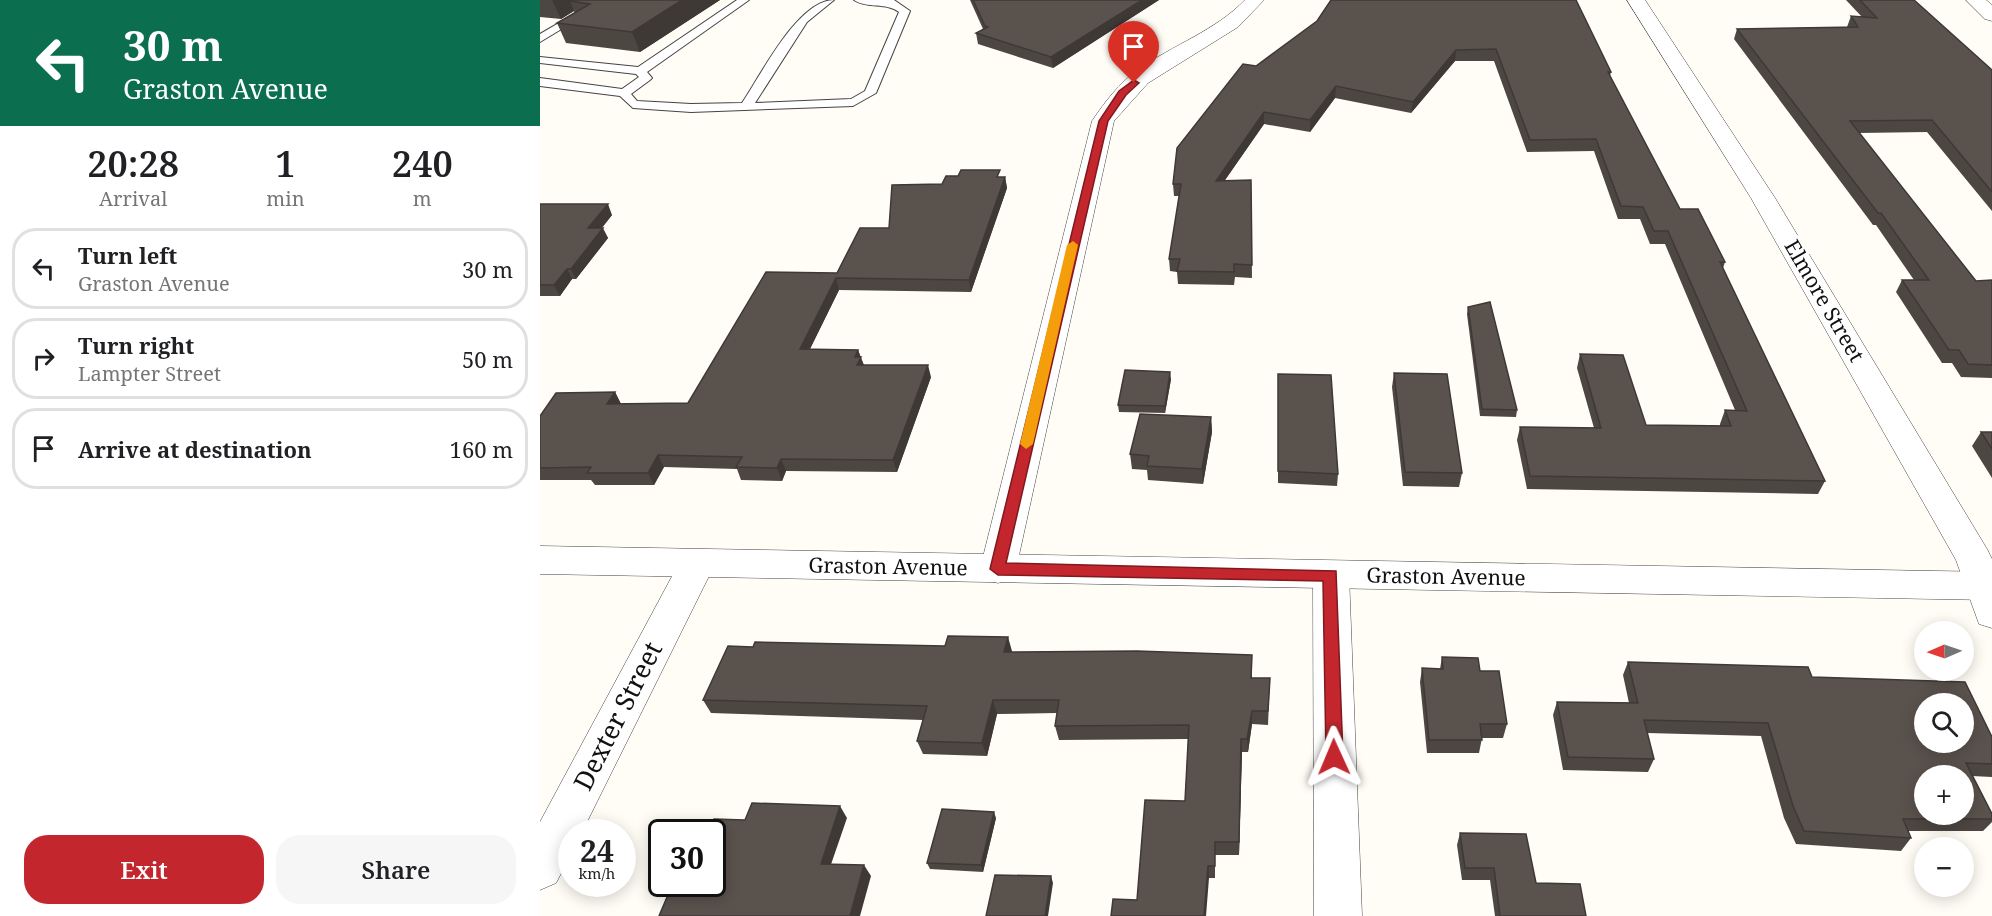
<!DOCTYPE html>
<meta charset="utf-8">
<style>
body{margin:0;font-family:"Noto Serif",serif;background:#f6f6f6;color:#202124;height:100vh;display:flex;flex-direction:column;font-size:22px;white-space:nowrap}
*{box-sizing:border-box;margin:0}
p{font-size:20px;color:#757577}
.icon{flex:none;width:33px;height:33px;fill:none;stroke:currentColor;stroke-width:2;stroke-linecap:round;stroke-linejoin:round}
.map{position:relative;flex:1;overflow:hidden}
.side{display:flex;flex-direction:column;background:#fff;width:540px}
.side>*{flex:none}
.top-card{background:#0b6e4f;color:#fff;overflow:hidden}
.needle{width:39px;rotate:268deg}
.controls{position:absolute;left:1374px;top:621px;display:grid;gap:12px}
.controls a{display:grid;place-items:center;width:60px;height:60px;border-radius:50%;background:#fff;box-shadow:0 3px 15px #0003;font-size:30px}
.speed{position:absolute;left:18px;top:819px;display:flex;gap:12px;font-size:30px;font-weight:700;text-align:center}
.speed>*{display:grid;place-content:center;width:78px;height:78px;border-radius:50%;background:#fff;box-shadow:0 3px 15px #0003;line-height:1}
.speed small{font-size:15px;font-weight:400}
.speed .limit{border:3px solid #111;border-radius:9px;background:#fff;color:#111}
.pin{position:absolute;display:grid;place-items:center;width:51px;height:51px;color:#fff;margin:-62px -26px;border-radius:50% 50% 50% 0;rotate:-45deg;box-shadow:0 0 6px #0007}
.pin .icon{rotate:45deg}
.me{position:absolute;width:66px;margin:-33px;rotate:359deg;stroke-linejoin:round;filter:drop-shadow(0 0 4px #0008)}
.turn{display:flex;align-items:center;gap:21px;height:126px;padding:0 24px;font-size:27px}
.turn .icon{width:78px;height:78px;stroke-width:2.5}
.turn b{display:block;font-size:42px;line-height:51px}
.eta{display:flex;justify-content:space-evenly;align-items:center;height:102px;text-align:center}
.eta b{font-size:36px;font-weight:600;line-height:42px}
.cta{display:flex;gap:12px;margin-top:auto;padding:12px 24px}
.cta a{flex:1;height:69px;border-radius:24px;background:#c4262e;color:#fff;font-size:24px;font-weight:600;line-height:69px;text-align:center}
.cta a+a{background:#f6f6f6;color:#202124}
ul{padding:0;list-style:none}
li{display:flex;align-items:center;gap:18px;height:81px;margin:0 12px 9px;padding:0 12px;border:3px solid #e0e0e0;border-radius:24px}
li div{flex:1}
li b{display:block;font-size:22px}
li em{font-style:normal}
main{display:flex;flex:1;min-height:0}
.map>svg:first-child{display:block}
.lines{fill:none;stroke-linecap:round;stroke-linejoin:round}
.service-casing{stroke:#444;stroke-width:2}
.minor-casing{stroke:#444;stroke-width:1}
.tertiary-casing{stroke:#444;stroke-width:1}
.service{fill:#fff;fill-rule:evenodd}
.minor{fill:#fff;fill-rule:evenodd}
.tertiary{fill:#fff;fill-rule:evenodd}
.wall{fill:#4d4742}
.shaded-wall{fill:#3f3936}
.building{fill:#5a524d;stroke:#3f3936;stroke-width:1.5;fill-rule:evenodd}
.route{fill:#c4262e;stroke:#7f191e;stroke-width:1.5}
.slow{fill:#f59e0b}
.labels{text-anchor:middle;stroke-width:6;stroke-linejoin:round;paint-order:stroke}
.street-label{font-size:21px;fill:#111;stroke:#fff}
.near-street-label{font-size:26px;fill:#111;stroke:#fff}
</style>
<main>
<section class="side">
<div class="top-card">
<div class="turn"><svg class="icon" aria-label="left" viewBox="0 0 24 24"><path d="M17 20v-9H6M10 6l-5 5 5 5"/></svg><div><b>30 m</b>Graston Avenue</div></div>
</div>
<div class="eta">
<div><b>20:28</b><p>Arrival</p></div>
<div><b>1</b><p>min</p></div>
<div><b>240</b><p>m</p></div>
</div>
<ul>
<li><svg class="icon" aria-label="left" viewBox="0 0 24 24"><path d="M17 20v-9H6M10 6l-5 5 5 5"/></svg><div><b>Turn left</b><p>Graston Avenue</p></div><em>30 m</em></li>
<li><svg class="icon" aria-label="right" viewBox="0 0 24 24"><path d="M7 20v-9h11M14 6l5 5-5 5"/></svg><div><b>Turn right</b><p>Lampter Street</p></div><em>50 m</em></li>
<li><svg class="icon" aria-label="arrive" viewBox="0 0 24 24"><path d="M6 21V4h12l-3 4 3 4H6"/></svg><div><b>Arrive at destination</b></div><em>160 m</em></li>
</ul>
<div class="cta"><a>Exit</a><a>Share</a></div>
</section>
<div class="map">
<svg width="1452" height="916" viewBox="0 0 1452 916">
<rect width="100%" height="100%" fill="#fffdf5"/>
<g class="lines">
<defs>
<g id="service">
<polygon points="39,0 58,0 58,7 0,42 0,34 48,6"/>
<path d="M197,0h12l-102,72 5,6 -2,2 -19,14 6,7 54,3 51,-1c19,-28 56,-103 92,-103l-27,22 -52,81 96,-4 14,-8 34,-79c-13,-10 -32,-3 -45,-12h40l16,11 -34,82 -23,13 -162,6 -58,-4 -13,-12 -80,-10v-8l82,11 17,-12 -3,-3 -96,-11v-6l98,10z"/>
</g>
<g id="minor">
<path d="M705,0h19l-26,27 -90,56 -34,38 -98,448 -5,10 -13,4 -13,-4 -5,-10 112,-448c13,-19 27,-38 47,-52 34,-24 76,-38 106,-69z"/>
<polygon points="1087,0 1105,0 1235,198 1447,549 1452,559 1452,628 1439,624 1416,560 1211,198"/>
<polygon points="1426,0 1446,0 1452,5 1452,21 1445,19"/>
<polygon points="157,550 170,554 175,564 42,832 32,832 32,853 16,883 0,890 0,822 144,554"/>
<polygon points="791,561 804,565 809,575 822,916 774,916 773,575 778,565"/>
</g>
<polygon id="tertiary" points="0,546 1452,572 1452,600 0,574"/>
</defs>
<!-- service casing -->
<use href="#service" class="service-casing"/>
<!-- minor casing -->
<use href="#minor" class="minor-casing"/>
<!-- tertiary casing -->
<use href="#tertiary" class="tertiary-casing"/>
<!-- service -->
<use href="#service" class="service"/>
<!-- minor -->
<use href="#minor" class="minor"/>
<!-- tertiary -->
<use href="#tertiary" class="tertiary"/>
</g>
<!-- wall -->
<g class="wall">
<polygon points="0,0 180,0 100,52 26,43 17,23 35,13 34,11 21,19 0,17"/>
<polygon points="430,0 619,0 513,68 438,44 436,33 443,29"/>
<polygon points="791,0 1071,72 1070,76 1140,209 1185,262 1183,268 1285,481 1278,494 987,489 977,440 980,427 1054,428 1037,368 1040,354 1106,425 1180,426 1180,424 1185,410 1195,410 1125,244 1110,244 1100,219 1078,219 1054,151 987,152 954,61 915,61 871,113 795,98 770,132 724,124 685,180 711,180 712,278 695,277 694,285 638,284 637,272 630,271 629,259 639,196 634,196 633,184 716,66 777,21"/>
<polygon points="1306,0 1374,0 1452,70 1452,211 1387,132 1319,133 1436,281 1452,280 1452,378 1421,377 1412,363 1402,363 1356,292 1362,280 1374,280 1336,225 1333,225 1194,39 1197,29 1307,27 1311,16 1322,17"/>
<polygon points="461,177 465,177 467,188 431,292 299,290 270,349 318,350 324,365 391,377 357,472 246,471 242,481 201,480 197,469 124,467 114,485 55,485 51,480 0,480 0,416 75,392 81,404 148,403 349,228 402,184"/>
<polygon points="0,204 72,215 62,228 68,238 36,279 32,279 20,296 0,296"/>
<polygon points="928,307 977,410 976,417 940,416 927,314"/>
<polygon points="854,373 922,473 919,487 863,486 852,387"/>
<polygon points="738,374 798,474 797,486 738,483"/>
<polygon points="631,379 625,413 579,412 578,405"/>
<polygon points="671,417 672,432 663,484 608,480 607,470 592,469 590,454"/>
<polygon points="1441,432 1452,432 1452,478 1432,446"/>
<polygon points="468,637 471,652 712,655 712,678 730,678 728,725 712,724 708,752 702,752 699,855 675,855 675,878 669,878 597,900 645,801 648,739 519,740 515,726 517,713 457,714 447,756 383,754 377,741 383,720 171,713 163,700 213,647 405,646"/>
<polygon points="902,657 940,671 967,724 963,738 942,738 939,753 887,753 880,682 882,668 900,669"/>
<polygon points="1088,662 1272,677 1452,737 1452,777 1432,776 1452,814 1452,822 1443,831 1368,831 1371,838 1361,851 1256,844 1244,818 1221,736 1107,733 1114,759 1108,772 1023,770 1013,715 1017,702 1089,703 1083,675"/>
<polygon points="456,818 443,872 390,869 387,863"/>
<polygon points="920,833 996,883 1046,916 955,916 950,880 922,880 917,845"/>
</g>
<!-- shaded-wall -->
<g class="shaded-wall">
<polygon points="12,0 41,0 30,1 34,11 21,19"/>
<polygon points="142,0 180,0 100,52 92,32"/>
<polygon points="602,0 619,0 513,68 511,57"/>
<polygon points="916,50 915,61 871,113 873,102"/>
<polygon points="796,86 795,98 770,132 770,120"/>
<polygon points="724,112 724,124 676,193 676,181"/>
<polygon points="465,177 467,188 431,292 429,280"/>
<polygon points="68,204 72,215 53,238 48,228"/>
<polygon points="63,228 68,238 36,279 31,269"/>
<polygon points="27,269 32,279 20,296 14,285"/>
<polygon points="296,278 299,290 264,361 260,349"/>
<polygon points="318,350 325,369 321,377 315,357"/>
<polygon points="388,365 391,377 357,472 353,460"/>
<polygon points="630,372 631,379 625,413 625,406"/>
<polygon points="75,392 81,404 67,404"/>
<polygon points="671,417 672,432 663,484 662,469"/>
<polygon points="118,455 124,467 114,485 108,473"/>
<polygon points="241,459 246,471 242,481 237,468"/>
<polygon points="468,637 472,651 468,666 464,652"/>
<polygon points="453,700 457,714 447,756 442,743"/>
<polygon points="712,711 712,724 708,752 707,739"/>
<polygon points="701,739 702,752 699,855 699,842"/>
<polygon points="300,806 307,818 287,876 281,864"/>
<polygon points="454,812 456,818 443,872 441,865"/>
<polygon points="324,865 331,876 320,916 310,916"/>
<polygon points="668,866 669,878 666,916 664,916"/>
<polygon points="511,876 513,883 508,916 505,916"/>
</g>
<!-- building -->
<g class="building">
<polygon points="32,0 142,0 92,32 17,23 50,4 30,1"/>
<polygon points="433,0 602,0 511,57 436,33 448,27 445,26"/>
<polygon points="791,0 1036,0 1071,72 1068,72 1140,209 1158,209 1185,262 1180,262 1285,481 990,476 980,427 1061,428 1040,354 1083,355 1106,425 1191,426 1185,410 1207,411 1128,231 1114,231 1103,207 1081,206 1056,139 990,140 956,49 916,50 873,102 796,86 770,120 724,112 676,181 711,180 712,265 694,264 694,272 637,271 640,259 629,259 641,184 633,184 637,148 703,64 716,66 777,21"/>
<polygon points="1320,0 1374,0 1452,70 1452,192 1392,120 1310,121 1436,281 1452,280 1452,365 1428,364 1419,350 1409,350 1362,280 1389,280 1341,213 1338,213 1197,29 1318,27 1311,16 1337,18"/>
<polygon points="421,170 460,170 457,177 465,177 429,280 296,278 260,349 318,350 315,357 321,357 317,365 388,365 353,460 241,459 237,468 196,467 202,457 118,455 108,473 47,473 51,467 0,468 0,416 16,393 75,392 67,404 148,403 226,272 297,273 320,228 349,228 352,185 402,184 406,176 418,176"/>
<polygon points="0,204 68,204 48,228 63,228 31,269 27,269 14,285 0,285"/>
<polygon points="950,302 977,410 942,409 928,307"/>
<polygon points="585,370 630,372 625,406 578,405"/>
<polygon points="854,373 907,374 922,473 865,472"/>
<polygon points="738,374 791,375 798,474 738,471"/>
<polygon points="600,414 671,417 662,469 607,466 609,456 590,454"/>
<polygon points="1441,432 1452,432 1452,449"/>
<polygon points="408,636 468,637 464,652 597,651 712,655 711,678 730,678 728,711 712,711 707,739 701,739 699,842 675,842 675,866 668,866 664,916 571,916 573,899 597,900 605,800 645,801 649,725 515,726 519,700 453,700 442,743 377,741 387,706 163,700 188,646 213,647 215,642 405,646"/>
<polygon points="902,657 938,658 940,671 959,671 967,724 940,724 942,740 889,740 882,668 903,669"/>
<path d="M1088,662l180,5 4,10 153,5 27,55v27l-26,-1 26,51v5h-89l8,19 -107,-7 -11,-25 -25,-83 -124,-3 10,39 -86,-2 -11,-55 81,1zM1384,704h40v38h-40zM1384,776h40v38h-40z"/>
<polygon points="212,803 300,806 281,864 324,865 310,916 119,916 130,890 147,890 150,884 172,884 172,832 169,832 174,819 205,820"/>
<polygon points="402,809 454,812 441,865 387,863"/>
<polygon points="920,833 986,834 996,883 1040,884 1046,916 960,916 954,868 925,868"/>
<polygon points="455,875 511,876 505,916 446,916"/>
</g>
<!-- route -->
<polygon class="route" points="594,80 599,83 586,95 568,121 466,563 796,571 803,757 800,762 794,765 788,762 786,757 783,581 458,575 450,569 559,121 579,91"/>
<!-- slow -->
<polygon class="slow" points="533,241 538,245 493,444 486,449 480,444 527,245"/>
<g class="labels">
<!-- street labels -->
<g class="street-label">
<text transform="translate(1284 301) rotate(60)" y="7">Elmore Street</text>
<text transform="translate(348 567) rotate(1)" y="7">Graston Avenue</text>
<text transform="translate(906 577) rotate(1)" y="7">Graston Avenue</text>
</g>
<!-- near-street labels -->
<g class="near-street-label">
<text transform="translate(78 716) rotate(-63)" y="9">Dexter Street</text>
</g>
</g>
</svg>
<div class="controls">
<a><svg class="needle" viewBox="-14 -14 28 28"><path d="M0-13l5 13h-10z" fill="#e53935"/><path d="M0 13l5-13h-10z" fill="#757577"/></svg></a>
<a><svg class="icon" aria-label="search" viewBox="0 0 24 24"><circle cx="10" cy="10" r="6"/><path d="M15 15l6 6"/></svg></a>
<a>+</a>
<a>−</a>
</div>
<div class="speed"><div>24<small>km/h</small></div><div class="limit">30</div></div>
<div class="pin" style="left:594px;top:83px;background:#d93025"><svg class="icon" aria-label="arrive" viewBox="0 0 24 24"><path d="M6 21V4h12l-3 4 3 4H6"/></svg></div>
<svg class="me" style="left:794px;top:757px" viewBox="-20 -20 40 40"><path d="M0-17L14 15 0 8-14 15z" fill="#c4262e" stroke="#fff" stroke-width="4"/></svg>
</div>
</main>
